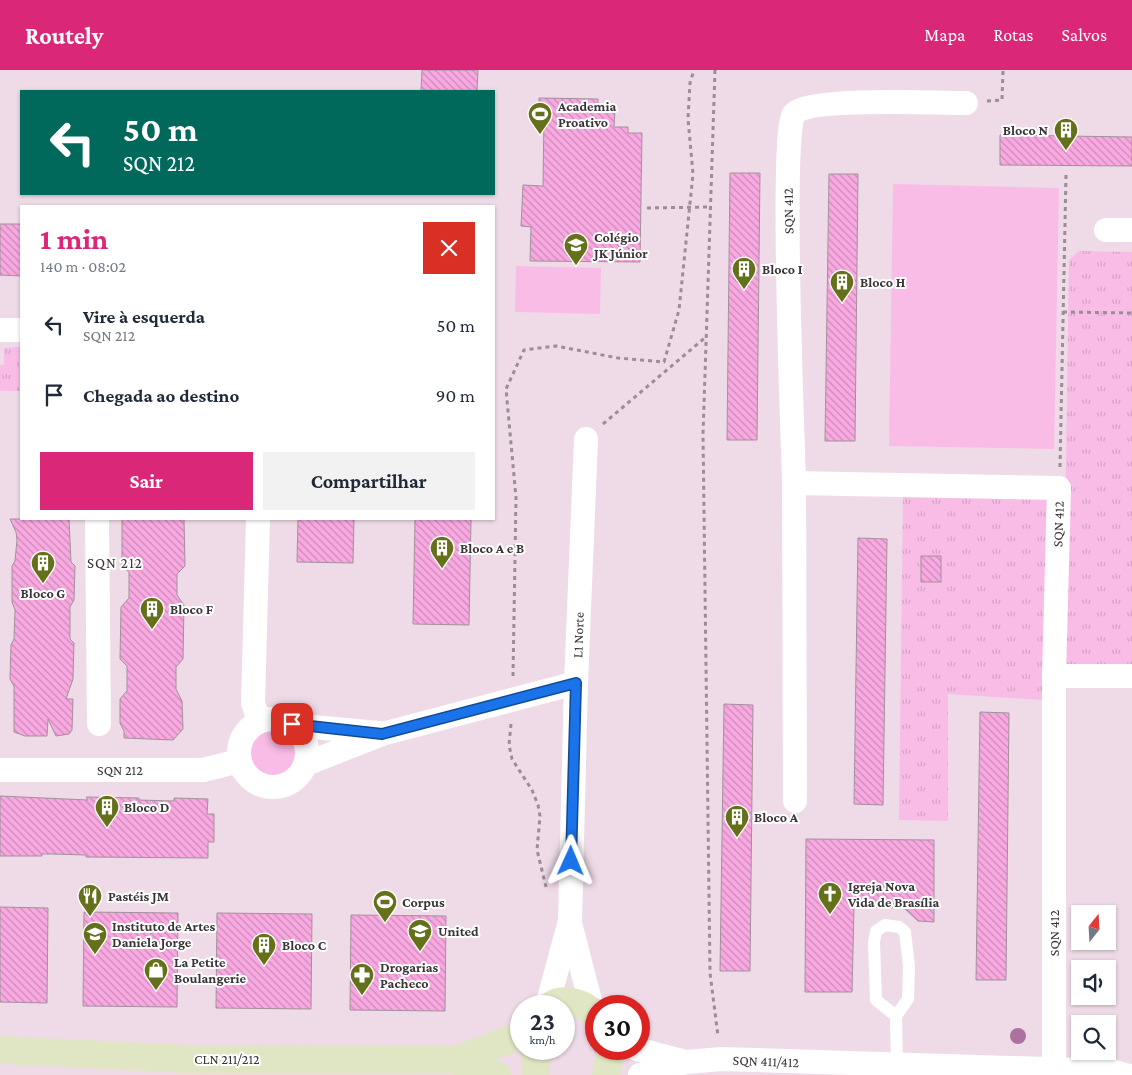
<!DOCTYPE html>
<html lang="pt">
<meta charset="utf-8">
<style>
body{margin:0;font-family:"Crimson Pro",serif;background:#f2f2f3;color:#1f2937;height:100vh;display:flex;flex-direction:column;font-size:19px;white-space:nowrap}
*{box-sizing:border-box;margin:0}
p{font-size:16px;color:#747a83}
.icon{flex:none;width:28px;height:28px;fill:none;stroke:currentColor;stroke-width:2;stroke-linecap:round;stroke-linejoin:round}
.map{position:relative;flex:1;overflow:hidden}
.drawer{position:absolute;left:20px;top:135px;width:475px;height:315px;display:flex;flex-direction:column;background:#fff;border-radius:0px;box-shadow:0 1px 4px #0004}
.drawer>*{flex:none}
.banner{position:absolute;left:20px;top:20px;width:475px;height:105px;border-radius:0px;box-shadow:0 1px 4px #0004;background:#00695c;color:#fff;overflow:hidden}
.needle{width:32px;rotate:18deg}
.fabs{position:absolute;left:1071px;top:835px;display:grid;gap:10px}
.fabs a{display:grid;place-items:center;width:45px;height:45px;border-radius:0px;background:#fff;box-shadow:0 1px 4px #0004;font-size:25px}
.speed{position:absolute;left:510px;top:925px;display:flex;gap:10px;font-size:25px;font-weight:700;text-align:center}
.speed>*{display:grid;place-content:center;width:65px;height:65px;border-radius:50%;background:#fff;box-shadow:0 1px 4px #0004;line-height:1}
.speed small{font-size:12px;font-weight:400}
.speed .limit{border:8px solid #d22;background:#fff;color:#111}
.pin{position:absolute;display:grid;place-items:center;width:42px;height:42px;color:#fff;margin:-21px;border-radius:10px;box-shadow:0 2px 8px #0006}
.me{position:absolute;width:55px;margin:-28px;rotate:1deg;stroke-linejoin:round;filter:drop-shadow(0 0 4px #0008)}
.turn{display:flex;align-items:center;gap:18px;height:105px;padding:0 20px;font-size:22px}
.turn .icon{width:65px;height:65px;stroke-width:2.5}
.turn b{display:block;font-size:35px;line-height:42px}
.round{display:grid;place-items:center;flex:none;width:52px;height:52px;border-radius:0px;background:#f2f2f3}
.summary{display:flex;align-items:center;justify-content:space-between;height:85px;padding:0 20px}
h1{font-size:30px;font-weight:700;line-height:38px;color:#db2777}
.action{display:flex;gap:10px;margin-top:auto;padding:10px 20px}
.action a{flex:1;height:58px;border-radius:0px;background:#db2777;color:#fff;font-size:20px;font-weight:700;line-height:58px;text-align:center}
.action a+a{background:#f2f2f3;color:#1f2937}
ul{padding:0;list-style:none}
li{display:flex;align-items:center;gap:15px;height:70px;padding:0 20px}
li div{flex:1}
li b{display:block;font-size:19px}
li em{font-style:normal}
header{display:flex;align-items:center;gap:30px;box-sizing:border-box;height:70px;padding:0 25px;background:#db2777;color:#fff}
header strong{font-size:24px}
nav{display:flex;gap:28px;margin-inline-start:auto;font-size:18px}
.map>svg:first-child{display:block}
.grass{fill:#f9bce6}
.park{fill:url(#park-tufts)}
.building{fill:url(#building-back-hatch);stroke:#a2919c}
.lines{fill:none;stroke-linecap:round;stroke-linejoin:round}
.path{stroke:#9a8d96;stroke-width:3;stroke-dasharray:4 4;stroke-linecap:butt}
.lane{stroke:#fff;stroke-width:12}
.street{stroke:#fff;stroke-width:24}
.secondary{stroke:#e0e5c4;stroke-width:28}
.tree{fill:#ac729e}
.route-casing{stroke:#114b97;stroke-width:12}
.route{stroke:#1a73e8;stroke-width:9}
.labels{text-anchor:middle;stroke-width:4;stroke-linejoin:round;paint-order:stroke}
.poi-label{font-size:14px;font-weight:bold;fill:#3a3338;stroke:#fff;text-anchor:start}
.street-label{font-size:14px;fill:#3a3338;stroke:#fff}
.neighbourhood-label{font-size:15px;letter-spacing:1px;fill:#3a3338;stroke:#fff}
</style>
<header>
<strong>Routely</strong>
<nav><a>Mapa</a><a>Rotas</a><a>Salvos</a></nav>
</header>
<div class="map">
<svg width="1132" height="1005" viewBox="0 0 1132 1005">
<defs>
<pattern id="park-tufts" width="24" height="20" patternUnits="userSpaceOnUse" patternTransform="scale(1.25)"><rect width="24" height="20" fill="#f9bce6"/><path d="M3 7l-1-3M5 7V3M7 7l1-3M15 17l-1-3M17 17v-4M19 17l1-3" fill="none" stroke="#d6a2c6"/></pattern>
<pattern id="building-back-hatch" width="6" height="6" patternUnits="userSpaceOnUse" patternTransform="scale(1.25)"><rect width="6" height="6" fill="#f9a9e1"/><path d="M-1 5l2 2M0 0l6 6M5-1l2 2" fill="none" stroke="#cb8ab7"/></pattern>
</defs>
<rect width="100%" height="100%" fill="#eedbe7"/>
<!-- grass -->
<g class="grass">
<polygon points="893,114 1059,118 1054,379 889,376"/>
<polygon points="516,196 601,198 600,244 515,242"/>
<circle cx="274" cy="684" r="24"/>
</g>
<!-- park -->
<g class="park">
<polygon points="1079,181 1132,182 1132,598 1063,596 1069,190"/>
<polygon points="21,277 21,321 0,321 0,295 4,295 4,278"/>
<polygon points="903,424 1049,428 1044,630 948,624 948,751 899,750"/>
</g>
<!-- building -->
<g class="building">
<polygon points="422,0 478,0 477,21 421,21"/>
<polygon points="539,28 598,29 598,40 615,40 614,57 628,57 628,63 642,63 640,192 530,191 531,157 521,156 523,115 543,116 544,46 539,46"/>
<polygon points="1000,65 1132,67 1132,96 1000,95"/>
<polygon points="730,103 760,103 757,370 727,370"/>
<polygon points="829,104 858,104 855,371 825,371"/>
<polygon points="0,154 21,154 21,206 0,205"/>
<polygon points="10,449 69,449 71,492 75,496 74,530 70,537 70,569 74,573 73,609 66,629 73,629 72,660 69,664 56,666 48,649 47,666 25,666 14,662 14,616 10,609 11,575 14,569 15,540 12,532 12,496 15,491 17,470 16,462"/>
<polygon points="122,449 184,449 185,496 177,504 177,525 184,535 183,589 176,597 176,619 182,631 183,659 173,670 124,668 124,661 120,653 120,629 127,621 127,596 120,589 121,537 129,528 129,502 122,496"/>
<polygon points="298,449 354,449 353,493 297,492"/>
<polygon points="415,449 471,449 469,555 413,554"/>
<polygon points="858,468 887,469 883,735 854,734"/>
<rect x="921" y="486" width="20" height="26"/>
<polygon points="724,634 753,635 750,901 720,901"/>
<polygon points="980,642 1009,643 1006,910 976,910"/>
<polygon points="0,726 88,730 86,727 139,728 139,730 174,731 174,728 208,729 207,744 214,744 214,772 208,772 208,788 86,787 86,785 51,784 42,784 42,786 0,786"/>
<polygon points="806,769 934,770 934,852 918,851 904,838 854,837 852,922 805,922"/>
<polygon points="0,837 48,838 47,933 0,932"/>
<polygon points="84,842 178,843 177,937 83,936"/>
<polygon points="217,843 312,844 311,939 216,938"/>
<polygon points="351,845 446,846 445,941 350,940"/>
</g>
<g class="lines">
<!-- path -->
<g class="path">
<polyline points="715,0 703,365 710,903 718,966"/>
<polyline points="987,31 1002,30 1003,0"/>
<polyline points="647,138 710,137"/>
<polyline points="1063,242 1132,243"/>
<polyline points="603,354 707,266"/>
<polyline points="1060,397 1066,105"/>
<polyline points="513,606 516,428 506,319 524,280 556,276 618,288 664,292 679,240 693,104 688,49 690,13 694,0"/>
<polyline points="511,654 509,675 512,689 532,720 538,735 540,746 537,780 546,817"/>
</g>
<!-- lane -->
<polyline class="lane" points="896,946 876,930 874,872 876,861 885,855 899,857 905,862 909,896 908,929 896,946 897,996"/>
<!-- street -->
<g class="street">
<path d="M966,33c-27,0 -157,-6 -172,11 -14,16 -1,325 0,369l265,5 -5,188v394"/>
<polyline points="1106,160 1132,160"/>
<polyline points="0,260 21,260"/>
<polyline points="794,413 795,731"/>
<polyline points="97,449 99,654"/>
<polyline points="258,449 253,633 259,651"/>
<polyline points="1054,606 1132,606"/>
<circle cx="273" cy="683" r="34"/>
<polyline points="292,655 378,663"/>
<polyline points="306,694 382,664 576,613"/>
<polyline points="0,700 203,700 239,691"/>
<polyline points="570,853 593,942"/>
<polyline points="547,936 570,851 576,613 586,369"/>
<polyline points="637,979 686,992"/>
<polyline points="640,1005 687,992 721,989 1111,1001 1126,1005"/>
</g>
<!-- secondary -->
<g class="secondary">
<path d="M550,936c14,-10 35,-2 46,9"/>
<polyline points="535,979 536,1005"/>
<polyline points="0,980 187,989 455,990 497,1005"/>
<polyline points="455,990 521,965"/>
<polyline points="606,1005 611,979"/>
</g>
</g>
<!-- trees -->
<circle class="tree" cx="1018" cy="966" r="8"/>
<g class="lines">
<defs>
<polyline id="route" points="292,654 382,664 576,613 571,791"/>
</defs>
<!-- route casing -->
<use href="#route" class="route-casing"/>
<!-- route -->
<use href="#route" class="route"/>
</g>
<!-- icons -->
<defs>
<symbol id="stadium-pin" viewBox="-11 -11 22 30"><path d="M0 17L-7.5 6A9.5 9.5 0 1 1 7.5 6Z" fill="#65701a" stroke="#fff"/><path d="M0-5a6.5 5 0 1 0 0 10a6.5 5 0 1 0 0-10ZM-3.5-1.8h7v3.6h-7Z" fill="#fff"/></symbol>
<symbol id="building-pin" viewBox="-11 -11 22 30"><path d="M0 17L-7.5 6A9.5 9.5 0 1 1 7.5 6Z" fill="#65701a" stroke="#fff"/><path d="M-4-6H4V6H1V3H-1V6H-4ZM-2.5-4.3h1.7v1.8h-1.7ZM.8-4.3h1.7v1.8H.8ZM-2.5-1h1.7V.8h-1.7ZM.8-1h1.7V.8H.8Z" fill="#fff"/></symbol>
<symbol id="school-pin" viewBox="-11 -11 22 30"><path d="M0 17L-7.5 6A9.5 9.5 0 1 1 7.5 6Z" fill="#65701a" stroke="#fff"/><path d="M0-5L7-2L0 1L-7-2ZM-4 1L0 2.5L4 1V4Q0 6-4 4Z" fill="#fff"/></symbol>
<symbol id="church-pin" viewBox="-11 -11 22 30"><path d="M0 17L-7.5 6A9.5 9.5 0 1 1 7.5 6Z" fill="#65701a" stroke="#fff"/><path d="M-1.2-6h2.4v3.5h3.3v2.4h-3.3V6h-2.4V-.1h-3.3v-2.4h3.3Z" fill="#fff"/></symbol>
<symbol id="restaurant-pin" viewBox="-11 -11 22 30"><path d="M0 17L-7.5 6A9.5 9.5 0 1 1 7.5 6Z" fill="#65701a" stroke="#fff"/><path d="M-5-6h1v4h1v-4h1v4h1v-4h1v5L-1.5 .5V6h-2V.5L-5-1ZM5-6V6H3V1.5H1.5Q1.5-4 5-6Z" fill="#fff"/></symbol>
<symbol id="university-pin" viewBox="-11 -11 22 30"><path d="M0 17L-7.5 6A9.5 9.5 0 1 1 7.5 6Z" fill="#65701a" stroke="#fff"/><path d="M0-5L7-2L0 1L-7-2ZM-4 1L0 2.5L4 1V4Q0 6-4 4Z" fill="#fff"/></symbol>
<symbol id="shop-pin" viewBox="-11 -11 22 30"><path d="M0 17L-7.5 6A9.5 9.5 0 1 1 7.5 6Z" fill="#65701a" stroke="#fff"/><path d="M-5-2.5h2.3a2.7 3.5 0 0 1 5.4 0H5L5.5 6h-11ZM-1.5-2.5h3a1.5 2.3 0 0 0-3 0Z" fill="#fff"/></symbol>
<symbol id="pharmacy-pin" viewBox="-11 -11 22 30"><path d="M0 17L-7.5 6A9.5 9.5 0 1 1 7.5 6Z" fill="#65701a" stroke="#fff"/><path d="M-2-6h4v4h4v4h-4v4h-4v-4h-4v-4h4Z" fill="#fff"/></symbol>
</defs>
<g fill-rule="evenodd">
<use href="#stadium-pin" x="526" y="30" width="28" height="38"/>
<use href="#building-pin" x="1052" y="46" width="28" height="38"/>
<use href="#school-pin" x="562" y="161" width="28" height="38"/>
<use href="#building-pin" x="730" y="185" width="28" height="38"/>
<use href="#building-pin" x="828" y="198" width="28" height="38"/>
<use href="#building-pin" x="428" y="464" width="28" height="38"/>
<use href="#building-pin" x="29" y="479" width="28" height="38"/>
<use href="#building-pin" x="138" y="525" width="28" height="38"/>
<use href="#building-pin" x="93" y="723" width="28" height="38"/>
<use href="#building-pin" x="723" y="733" width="28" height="38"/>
<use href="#church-pin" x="816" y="810" width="28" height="38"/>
<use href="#restaurant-pin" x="76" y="812" width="28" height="38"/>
<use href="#stadium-pin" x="371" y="818" width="28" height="38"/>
<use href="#school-pin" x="406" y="847" width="28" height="38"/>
<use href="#university-pin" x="81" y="850" width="28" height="38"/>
<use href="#building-pin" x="250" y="861" width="28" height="38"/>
<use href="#shop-pin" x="142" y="886" width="28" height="38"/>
<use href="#pharmacy-pin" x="348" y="891" width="28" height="38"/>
</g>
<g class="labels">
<!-- poi labels -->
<g class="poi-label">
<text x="558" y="41">Academia<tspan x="558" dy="16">Proativo</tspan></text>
<text x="1048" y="65" text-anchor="end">Bloco N</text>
<text x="594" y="172">Colégio<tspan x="594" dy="16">JK Júnior</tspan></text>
<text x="762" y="204">Bloco I</text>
<text x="860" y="217">Bloco H</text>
<text x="460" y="483">Bloco A e B</text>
<text x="43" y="528" text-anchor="middle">Bloco G</text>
<text x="170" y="544">Bloco F</text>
<text x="124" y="742">Bloco D</text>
<text x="754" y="752">Bloco A</text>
<text x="848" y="821">Igreja Nova<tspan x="848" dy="16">Vida de Brasília</tspan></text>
<text x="108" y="831">Pastéis JM</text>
<text x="402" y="837">Corpus</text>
<text x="112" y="861">Instituto de Artes<tspan x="112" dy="16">Daniela Jorge</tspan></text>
<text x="438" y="866">United</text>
<text x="282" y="880">Bloco C</text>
<text x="174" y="897">La Petite<tspan x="174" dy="16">Boulangerie</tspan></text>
<text x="380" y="902">Drogarias<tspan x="380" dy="16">Pacheco</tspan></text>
</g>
<!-- street labels -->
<g class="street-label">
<text transform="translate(788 141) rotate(-91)" y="5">SQN 412</text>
<text transform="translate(1058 454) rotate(-88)" y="5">SQN 412</text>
<text transform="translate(578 565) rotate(-88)" y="5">L1 Norte</text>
<text x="120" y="705">SQN 212</text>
<text transform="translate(1054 863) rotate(-90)" y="5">SQN 412</text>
<text x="227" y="994">CLN 211/212</text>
<text transform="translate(766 991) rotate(2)" y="5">SQN 411/412</text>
</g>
<!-- neighbourhood labels -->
<g class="neighbourhood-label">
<text x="115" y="498">SQN 212</text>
</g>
</g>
</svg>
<div class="fabs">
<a><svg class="needle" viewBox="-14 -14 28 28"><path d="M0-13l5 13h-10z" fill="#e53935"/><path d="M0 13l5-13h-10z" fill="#747a83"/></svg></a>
<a><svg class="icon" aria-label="sound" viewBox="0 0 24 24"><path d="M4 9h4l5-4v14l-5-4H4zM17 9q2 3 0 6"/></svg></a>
<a><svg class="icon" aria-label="search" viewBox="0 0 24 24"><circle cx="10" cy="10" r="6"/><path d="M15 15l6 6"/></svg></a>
</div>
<div class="speed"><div>23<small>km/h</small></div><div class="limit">30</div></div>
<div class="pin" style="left:292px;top:654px;background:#d93025"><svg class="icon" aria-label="arrive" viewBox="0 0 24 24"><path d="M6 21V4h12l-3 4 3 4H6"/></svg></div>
<svg class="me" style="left:571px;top:791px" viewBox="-20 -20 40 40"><path d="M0-17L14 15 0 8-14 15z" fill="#1a73e8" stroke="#fff" stroke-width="4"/></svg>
<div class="banner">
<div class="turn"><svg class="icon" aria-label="left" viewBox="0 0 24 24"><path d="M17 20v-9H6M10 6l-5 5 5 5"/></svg><div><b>50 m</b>SQN 212</div></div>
</div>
<section class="drawer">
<div class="summary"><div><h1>1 min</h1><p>140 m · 08:02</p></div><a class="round" style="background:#d93025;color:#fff"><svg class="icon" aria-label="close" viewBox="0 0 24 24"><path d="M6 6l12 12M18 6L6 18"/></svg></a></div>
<ul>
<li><svg class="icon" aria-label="left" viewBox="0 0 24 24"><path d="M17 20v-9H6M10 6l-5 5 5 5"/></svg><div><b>Vire à esquerda</b><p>SQN 212</p></div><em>50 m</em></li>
<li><svg class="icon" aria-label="arrive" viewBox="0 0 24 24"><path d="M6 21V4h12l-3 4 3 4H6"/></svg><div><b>Chegada ao destino</b></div><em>90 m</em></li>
</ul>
<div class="action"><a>Sair</a><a>Compartilhar</a></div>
</section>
</div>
